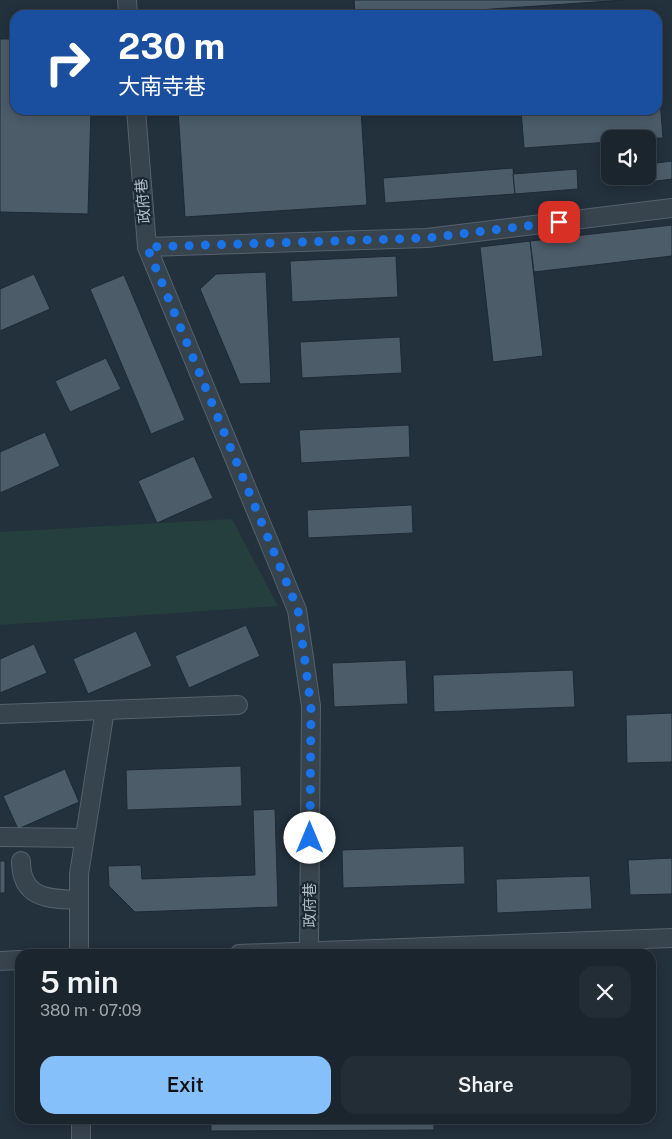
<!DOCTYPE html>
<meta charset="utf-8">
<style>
body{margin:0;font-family:"Public Sans","Noto Sans SC",sans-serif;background:#232d36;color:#f1f3f6;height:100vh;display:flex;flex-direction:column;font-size:19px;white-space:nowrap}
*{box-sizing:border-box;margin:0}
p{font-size:16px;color:#9fa5aa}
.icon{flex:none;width:28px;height:28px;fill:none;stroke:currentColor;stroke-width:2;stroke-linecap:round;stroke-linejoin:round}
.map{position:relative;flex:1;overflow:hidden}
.drawer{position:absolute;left:15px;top:949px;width:641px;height:175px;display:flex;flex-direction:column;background:#1a252e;border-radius:15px;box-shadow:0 2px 12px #0003,0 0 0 1px #38424a}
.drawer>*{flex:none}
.banner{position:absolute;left:10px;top:10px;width:652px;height:105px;border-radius:15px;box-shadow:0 2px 12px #0003,0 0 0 1px #38424a;background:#1a4fa0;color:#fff;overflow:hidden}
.buttons{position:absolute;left:601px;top:130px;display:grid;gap:10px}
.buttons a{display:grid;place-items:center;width:55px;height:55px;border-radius:10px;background:#1a252e;box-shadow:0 2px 12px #0003,0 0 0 1px #38424a;font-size:25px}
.pin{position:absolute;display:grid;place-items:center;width:42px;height:42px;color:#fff;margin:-21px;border-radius:10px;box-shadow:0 2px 8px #0006}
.me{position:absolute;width:55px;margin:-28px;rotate:0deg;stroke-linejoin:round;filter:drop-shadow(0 0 4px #0008)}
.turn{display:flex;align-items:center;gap:18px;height:105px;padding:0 25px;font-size:22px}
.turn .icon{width:65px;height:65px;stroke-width:2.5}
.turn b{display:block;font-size:35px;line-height:42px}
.round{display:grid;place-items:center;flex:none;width:52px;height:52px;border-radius:15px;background:#232d36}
.head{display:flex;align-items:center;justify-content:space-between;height:85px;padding:0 25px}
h1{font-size:30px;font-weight:600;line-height:38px}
.button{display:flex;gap:10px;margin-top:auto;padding:10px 25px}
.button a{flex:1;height:58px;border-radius:15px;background:#86c0fa;color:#111;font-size:20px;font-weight:600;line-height:58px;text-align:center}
.button a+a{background:#232d36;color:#f1f3f6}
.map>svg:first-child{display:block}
.green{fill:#253e3e}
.building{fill:#4c5c69;stroke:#1e2a34}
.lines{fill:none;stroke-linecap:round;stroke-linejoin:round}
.minor-casing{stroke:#55616b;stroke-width:20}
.minor{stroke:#37434d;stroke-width:18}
.route{stroke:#1a73e8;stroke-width:9;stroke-dasharray:0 16.2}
.labels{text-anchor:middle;stroke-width:4.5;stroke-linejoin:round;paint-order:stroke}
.street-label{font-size:15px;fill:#b2bec9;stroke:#1c2832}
</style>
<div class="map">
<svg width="672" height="1139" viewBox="0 0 672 1139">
<rect width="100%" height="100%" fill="#23313d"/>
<!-- green -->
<polygon class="green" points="232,519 278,606 0,625 0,532"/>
<!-- building -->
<g class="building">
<polygon points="354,0 625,0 405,15 355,15"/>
<polygon points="0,39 15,39 15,110 91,110 88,214 0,212"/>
<polygon points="658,100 660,100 663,138 610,139 610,142 524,148 521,110 658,110"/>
<polygon points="178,110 361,110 367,205 185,217"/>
<polygon points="672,161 672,179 613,187 612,176 648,176 648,164"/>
<polygon points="513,168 515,194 385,203 383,178"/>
<polygon points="577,169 578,189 515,194 513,174"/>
<polygon points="672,225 672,256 534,272 530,241"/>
<polygon points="530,241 543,356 493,362 480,247"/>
<polygon points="396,256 398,297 292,302 290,261"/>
<polygon points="266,272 271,383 240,384 200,289 216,274"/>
<polygon points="34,274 50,309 0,331 0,289"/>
<polygon points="124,275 185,420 151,434 90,289"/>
<polygon points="400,337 402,373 302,378 300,342"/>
<polygon points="106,358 121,389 70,412 55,381"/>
<polygon points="409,425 410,457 301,463 299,430"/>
<polygon points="45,432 60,466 0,493 0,452"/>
<polygon points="194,456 213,498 157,523 138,481"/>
<polygon points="412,505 413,533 308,538 307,510"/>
<polygon points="246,625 260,656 189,688 175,656"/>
<polygon points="136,631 152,666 88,694 73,659"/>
<polygon points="34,644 47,673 0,693 0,659"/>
<polygon points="406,660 408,704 334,707 332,663"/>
<polygon points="573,670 575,707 434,712 433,675"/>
<polygon points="672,713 672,762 627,763 626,715"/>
<polygon points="241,766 242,806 127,810 126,770"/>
<polygon points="65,769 79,802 18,829 3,796"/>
<polygon points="275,809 278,907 135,912 109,886 108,866 141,865 142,879 255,875 253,810"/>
<polygon points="464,846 465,884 343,888 342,850"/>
<polygon points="672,858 672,894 630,895 628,860"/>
<rect x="0" y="861" width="5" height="32"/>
<polygon points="590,876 592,909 497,913 496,879"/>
<polygon points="211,1119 434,1119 434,1130 211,1131"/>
</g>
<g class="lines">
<defs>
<g id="minor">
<polyline points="127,0 128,15"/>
<polyline points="136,110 147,247 297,610 311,706 309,951"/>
<polyline points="147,247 427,238 672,208"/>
<polyline points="0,714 238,705"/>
<polyline points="0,837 84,838"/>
<path d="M21,861c0,38 28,38 58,39"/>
<polyline points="79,954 79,874 105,710"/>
<polyline points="239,954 672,938"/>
<polyline points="0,961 20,960"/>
<polyline points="81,1119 81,1139"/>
</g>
</defs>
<!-- minor casing -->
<use href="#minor" class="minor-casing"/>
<!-- minor -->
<use href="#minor" class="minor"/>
</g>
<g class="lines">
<!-- route -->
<polyline class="route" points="310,838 311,706 298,610 147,247 427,238 559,222"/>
</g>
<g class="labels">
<!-- street labels -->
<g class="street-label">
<text transform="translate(143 201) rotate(-95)" y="5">政府巷</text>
<text transform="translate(310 905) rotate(-90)" y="5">政府巷</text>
</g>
</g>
</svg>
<div class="buttons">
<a><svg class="icon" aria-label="sound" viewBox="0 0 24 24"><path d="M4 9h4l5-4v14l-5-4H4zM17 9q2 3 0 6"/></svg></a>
</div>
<div class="pin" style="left:559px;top:222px;background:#d93025"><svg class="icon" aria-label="arrive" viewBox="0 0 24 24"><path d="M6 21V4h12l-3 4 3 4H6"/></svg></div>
<svg class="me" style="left:310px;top:838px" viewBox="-20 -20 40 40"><circle r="19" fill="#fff"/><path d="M0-13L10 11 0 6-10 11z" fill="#1a73e8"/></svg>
<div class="banner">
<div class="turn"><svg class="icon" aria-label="right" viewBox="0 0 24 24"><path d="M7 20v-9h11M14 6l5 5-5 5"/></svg><div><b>230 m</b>大南寺巷</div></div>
</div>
<section class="drawer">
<div class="head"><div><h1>5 min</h1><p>380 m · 07:09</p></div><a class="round"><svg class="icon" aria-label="close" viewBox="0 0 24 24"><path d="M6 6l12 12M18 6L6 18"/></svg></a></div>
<div class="button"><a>Exit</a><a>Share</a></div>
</section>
</div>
